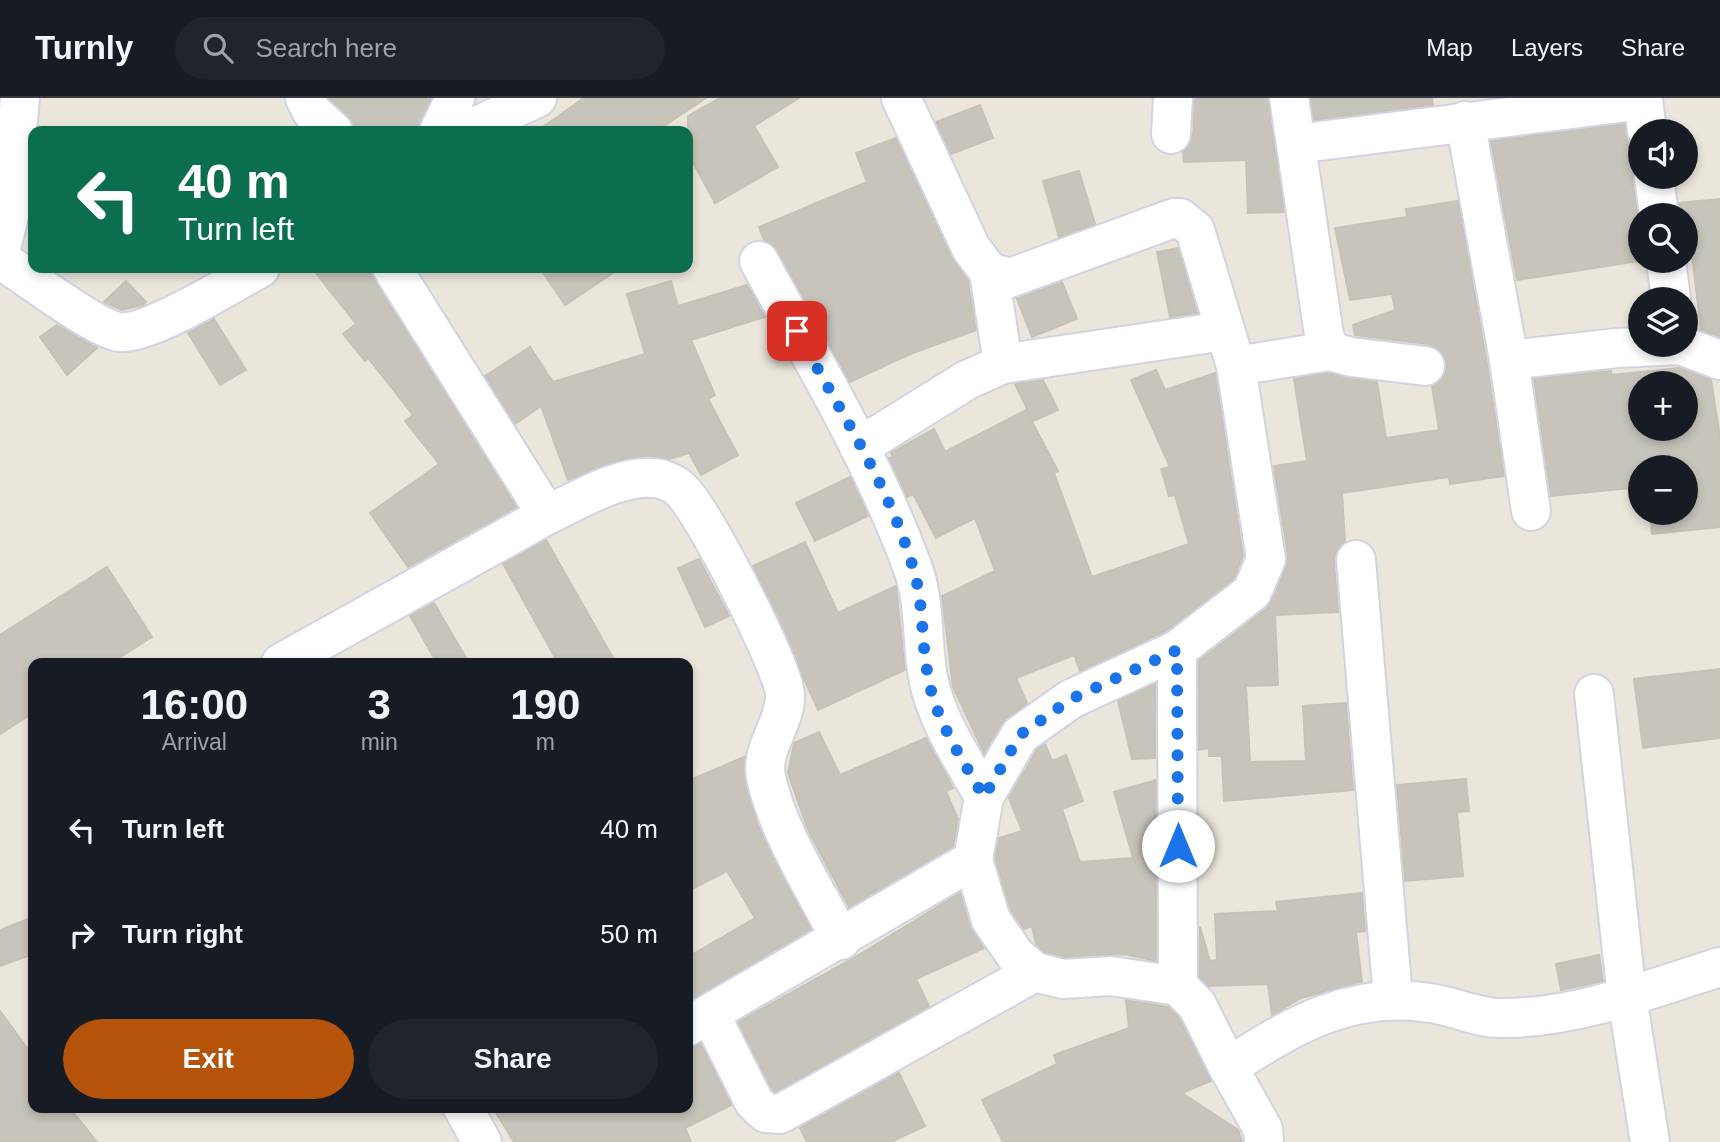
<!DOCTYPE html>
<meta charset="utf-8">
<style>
body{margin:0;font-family:Arial,sans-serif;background:#20242c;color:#f1f3f6;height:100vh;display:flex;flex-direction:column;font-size:26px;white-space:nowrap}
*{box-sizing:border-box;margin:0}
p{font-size:23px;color:#9ea1a6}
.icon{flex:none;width:38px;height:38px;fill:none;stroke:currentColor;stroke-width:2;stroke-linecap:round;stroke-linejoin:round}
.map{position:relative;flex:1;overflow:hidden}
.sheet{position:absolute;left:28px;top:560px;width:665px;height:455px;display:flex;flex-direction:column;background:#171b24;border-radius:14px;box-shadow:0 4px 10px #0003}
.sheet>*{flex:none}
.hud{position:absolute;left:28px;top:28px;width:665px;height:147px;border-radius:14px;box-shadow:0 4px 10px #0003;background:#0b6e4f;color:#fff;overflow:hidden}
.buttons{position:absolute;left:1628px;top:21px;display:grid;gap:14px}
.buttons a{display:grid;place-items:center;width:70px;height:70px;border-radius:50%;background:#171b24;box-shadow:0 4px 10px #0003;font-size:35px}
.pin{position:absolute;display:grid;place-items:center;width:60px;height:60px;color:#fff;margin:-30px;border-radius:14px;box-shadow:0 4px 10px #0006}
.me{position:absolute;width:77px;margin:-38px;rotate:0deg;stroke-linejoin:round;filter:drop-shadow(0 0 5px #0008)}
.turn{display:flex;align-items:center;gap:24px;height:147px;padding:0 35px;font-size:32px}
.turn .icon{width:91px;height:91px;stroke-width:2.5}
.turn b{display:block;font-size:49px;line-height:60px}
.eta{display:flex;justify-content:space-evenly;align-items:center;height:119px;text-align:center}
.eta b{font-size:42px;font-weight:700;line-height:49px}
.primary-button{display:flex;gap:14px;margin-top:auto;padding:14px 35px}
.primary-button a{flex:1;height:80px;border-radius:42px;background:#b45309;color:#fff;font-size:28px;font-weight:700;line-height:80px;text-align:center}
.primary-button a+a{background:#20242c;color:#f1f3f6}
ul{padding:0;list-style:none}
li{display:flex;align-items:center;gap:21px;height:105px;padding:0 35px}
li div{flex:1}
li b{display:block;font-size:26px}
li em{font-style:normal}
header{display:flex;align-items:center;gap:42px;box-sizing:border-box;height:98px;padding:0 35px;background:#171b24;border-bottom:2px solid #363941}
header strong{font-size:33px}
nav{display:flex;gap:38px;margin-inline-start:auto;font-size:24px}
.search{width:490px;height:63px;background:#20242c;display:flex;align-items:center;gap:18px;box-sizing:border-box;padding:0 24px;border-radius:38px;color:#9ea1a6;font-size:26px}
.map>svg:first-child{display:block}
.building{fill:#c7c4bb;stroke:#c6c2b6;stroke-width:2;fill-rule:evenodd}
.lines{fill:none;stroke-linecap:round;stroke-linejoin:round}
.street-casing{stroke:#d1d3e2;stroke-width:42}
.street{stroke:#fff;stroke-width:38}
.route{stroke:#1a73e8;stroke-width:12;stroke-dasharray:0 21.6}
</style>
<header>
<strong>Turnly</strong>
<div class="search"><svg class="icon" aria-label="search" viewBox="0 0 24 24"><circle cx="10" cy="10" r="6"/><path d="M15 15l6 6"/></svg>Search here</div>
<nav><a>Map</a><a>Layers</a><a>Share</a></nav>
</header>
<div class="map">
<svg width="1720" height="1044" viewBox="0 0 1720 1044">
<rect width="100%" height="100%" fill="#ebe6dc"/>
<!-- building -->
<g class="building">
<polygon points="431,0 417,33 354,33 348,17 330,1"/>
<polygon points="584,0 706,0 656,33 537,33"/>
<polygon points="720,0 799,0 754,28 778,69 715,105 688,55 688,18"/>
<polygon points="1268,0 1284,114 1248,115 1246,62 1184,64 1183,53 1193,38 1195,1"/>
<polygon points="1311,0 1432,0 1433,7 1314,22"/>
<polygon points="980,7 993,40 951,56 936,24"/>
<polygon points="1624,26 1638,65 1632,82 1640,126 1640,163 1517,182 1491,43"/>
<polygon points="896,40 951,159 968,183 976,232 910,256 850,284 778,153 764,142 759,129 867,84 856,55"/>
<polygon points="1079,73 1095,126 1059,139 1043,83"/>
<polygon points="1720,101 1720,239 1701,232 1692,157 1687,158 1685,154 1685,117 1680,117 1679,105"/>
<polygon points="1458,103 1487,266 1504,378 1450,386 1449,379 1342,395 1345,444 1337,452 1334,464 1338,514 1275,517 1278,587 1246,588 1250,664 1306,663 1303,608 1346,605 1353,692 1224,703 1222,658 1209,658 1209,650 1199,652 1199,563 1266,511 1286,470 1288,458 1274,368 1307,363 1294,281 1329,275 1377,284 1386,340 1439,332 1432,288 1443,281 1447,270 1445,259 1438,250 1428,246 1355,237 1353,227 1395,212 1392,196 1350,202 1335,130 1407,119 1406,111"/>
<polygon points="1178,150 1197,215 1170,219 1157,154"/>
<polygon points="312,170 367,170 516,409 408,469 370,415 439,366 405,323 413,317 368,260 365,263 343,236 356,226"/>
<polygon points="540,170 620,170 565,207"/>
<polygon points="126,183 146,204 143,207 122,212 104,204"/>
<polygon points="671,183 678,208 747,187 765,219 691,242 715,297 708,301 738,357 701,377 689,355 669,361 627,360 568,382 541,308 515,326 485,278 530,249 553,284 645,256 627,196"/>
<polygon points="1062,184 1077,221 1032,239 1017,201"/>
<polygon points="214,221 246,272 220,287 188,235"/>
<polygon points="57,227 97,250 67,277 40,239"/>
<path d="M1679,270l32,12 9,57v90l-68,7 -2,-21h35v-46h-45v20l-89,9 -17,-117 77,-8v4zM1640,285h45v46h-45z"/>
<polygon points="1156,272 1165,292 1215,275 1243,458 1234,480 1166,533 1080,573 1074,557 1016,580 1027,605 1001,626 984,655 953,589 942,498 995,473 975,420 936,440 913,396 907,399 889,360 893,359 891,355 934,331 945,354 1026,312 1058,373 1054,375 1092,479 1189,446 1175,397 1169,398 1161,371 1170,369 1131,282"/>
<polygon points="1043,282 1058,312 1033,323 1015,286"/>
<polygon points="850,379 868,418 815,443 796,405"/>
<polygon points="546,442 616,565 558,565 503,466"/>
<polygon points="805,444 838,515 896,488 905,572 818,612 753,468"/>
<polygon points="699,461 729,518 705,529 678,470"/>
<polygon points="107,469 152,539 111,565 33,565 33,615 0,636 0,537"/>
<polygon points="434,505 469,565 437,565 410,518"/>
<polygon points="1720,571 1720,640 1643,650 1634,581"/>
<polygon points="1155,586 1155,660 1132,661 1118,603"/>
<polygon points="819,634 840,677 926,640 953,690 946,693 958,721 953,748 849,809 808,732 788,675 794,645"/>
<polygon points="1045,646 1052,663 1066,657 1083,703 1062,711 1080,764 1133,760 1114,694 1156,682 1156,863 1125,856 1065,859 1045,854 1036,846 1032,828 1024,831 1011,812 995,761 999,740 1022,733 1009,700 1037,652"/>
<polygon points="744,659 745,684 758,728 811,831 688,903 688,859 755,820 727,773 688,793 688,683"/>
<polygon points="1466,681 1469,713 1457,714 1463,778 1405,783 1397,687"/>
<polygon points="960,795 970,829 984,850 916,881 929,908 775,994 772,991 738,924 852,861"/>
<polygon points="1362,795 1365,833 1356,834 1362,884 1301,900 1272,917 1268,886 1209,888 1200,879 1200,829 1210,863 1217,862 1215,816 1278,813 1276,804"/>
<polygon points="33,819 33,856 0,868 0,832"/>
<polygon points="1599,857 1603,883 1561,892 1556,866"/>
<polygon points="1126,902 1168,909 1179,920 1211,983 1182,995 1238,1032 1242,1044 1003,1044 982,1002 1057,966 1054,957 1129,930"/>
<polygon points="0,913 33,958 33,1010 70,1010 97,1044 0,1044"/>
<polygon points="701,946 731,1007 685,1030 691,1044 514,1044 493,1010 688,1010 688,950"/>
<polygon points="899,975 925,1028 891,1044 807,1044 800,1030"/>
</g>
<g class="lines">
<defs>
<g id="street">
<polyline points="305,0 312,14 333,33"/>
<polyline points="901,0 971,150 989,174 1003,266"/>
<polyline points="1465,23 1509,262 1531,413"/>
<polyline points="439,33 455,0"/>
<polyline points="466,33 537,0"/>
<polyline points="1171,36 1173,0"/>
<polyline points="1296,46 1643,2 1647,33"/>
<polyline points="1654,79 1659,117"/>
<polyline points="0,154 9,118 20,0"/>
<path d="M0,161c23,15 96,70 119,73 29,4 113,-49 141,-64"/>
<path d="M759,163c54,100 114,199 153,305 14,36 9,74 16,111 8,43 35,82 56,120"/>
<polyline points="1666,163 1671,201"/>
<polyline points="392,170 547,417"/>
<polyline points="989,174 1010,180 1174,120 1180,120 1195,132 1236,268 1266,461 1252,494 1177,552 1071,601 1020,637 984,699 973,762 991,822 1016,858 1035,874 1063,881 1111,878 1178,888 1197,907 1228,969"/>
<polyline points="1680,247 1720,262"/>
<polyline points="1330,253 1351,259 1425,268"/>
<polyline points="1509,262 1617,250 1680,247"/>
<polyline points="1236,268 1330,253 1324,237 1289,0"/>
<polyline points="859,349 967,282 1003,266 1224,233"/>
<polyline points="1356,462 1393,900"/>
<polyline points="1177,552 1178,888"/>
<path d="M281,565l266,-148c32,-15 78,-44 114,-36 6,2 15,6 19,10 21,17 104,179 105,206 1,28 -25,53 -19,82 11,54 50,113 75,163"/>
<polyline points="1594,596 1627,899 1650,1044"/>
<polyline points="710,916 754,1004 766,1015 780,1016 1035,874"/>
<polyline points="688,928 973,762"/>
<polyline points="463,1010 482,1044"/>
<path d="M1264,1044l-1,-13 -35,-62c64,-41 123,-77 202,-64 24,3 49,16 73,15 74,0 147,-29 217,-51"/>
</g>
</defs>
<!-- street casing -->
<use href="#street" class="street-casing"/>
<!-- street -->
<use href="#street" class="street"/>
</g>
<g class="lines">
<!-- route -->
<path class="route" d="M797,233c41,77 93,155 117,240 10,35 7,70 14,105 7,44 35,84 56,121l36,-62 51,-36 106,-49 1,196"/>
</g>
</svg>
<div class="buttons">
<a><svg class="icon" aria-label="sound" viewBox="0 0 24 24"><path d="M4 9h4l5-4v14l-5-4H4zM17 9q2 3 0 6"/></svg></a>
<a><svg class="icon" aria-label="search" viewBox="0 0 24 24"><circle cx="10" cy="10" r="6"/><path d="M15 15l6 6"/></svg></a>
<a><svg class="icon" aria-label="layers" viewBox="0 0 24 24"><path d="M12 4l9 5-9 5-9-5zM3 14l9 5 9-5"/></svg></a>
<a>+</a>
<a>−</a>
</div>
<div class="pin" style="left:797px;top:233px;background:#d93025"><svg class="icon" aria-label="arrive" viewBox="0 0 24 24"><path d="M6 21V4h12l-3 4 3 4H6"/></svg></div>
<svg class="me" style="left:1178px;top:748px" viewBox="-20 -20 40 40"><circle r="19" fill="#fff"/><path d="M0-13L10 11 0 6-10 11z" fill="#1a73e8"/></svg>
<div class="hud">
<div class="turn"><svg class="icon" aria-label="left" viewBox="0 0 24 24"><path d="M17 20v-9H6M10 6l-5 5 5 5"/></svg><div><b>40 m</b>Turn left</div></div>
</div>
<section class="sheet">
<div class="eta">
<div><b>16:00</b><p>Arrival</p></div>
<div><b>3</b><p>min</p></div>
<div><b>190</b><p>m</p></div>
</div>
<ul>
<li><svg class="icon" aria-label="left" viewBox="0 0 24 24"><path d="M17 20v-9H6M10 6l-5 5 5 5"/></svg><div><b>Turn left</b></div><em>40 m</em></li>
<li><svg class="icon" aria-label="right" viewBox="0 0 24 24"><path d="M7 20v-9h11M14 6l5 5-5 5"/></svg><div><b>Turn right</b></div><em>50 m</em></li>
</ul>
<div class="primary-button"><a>Exit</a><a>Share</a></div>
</section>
</div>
